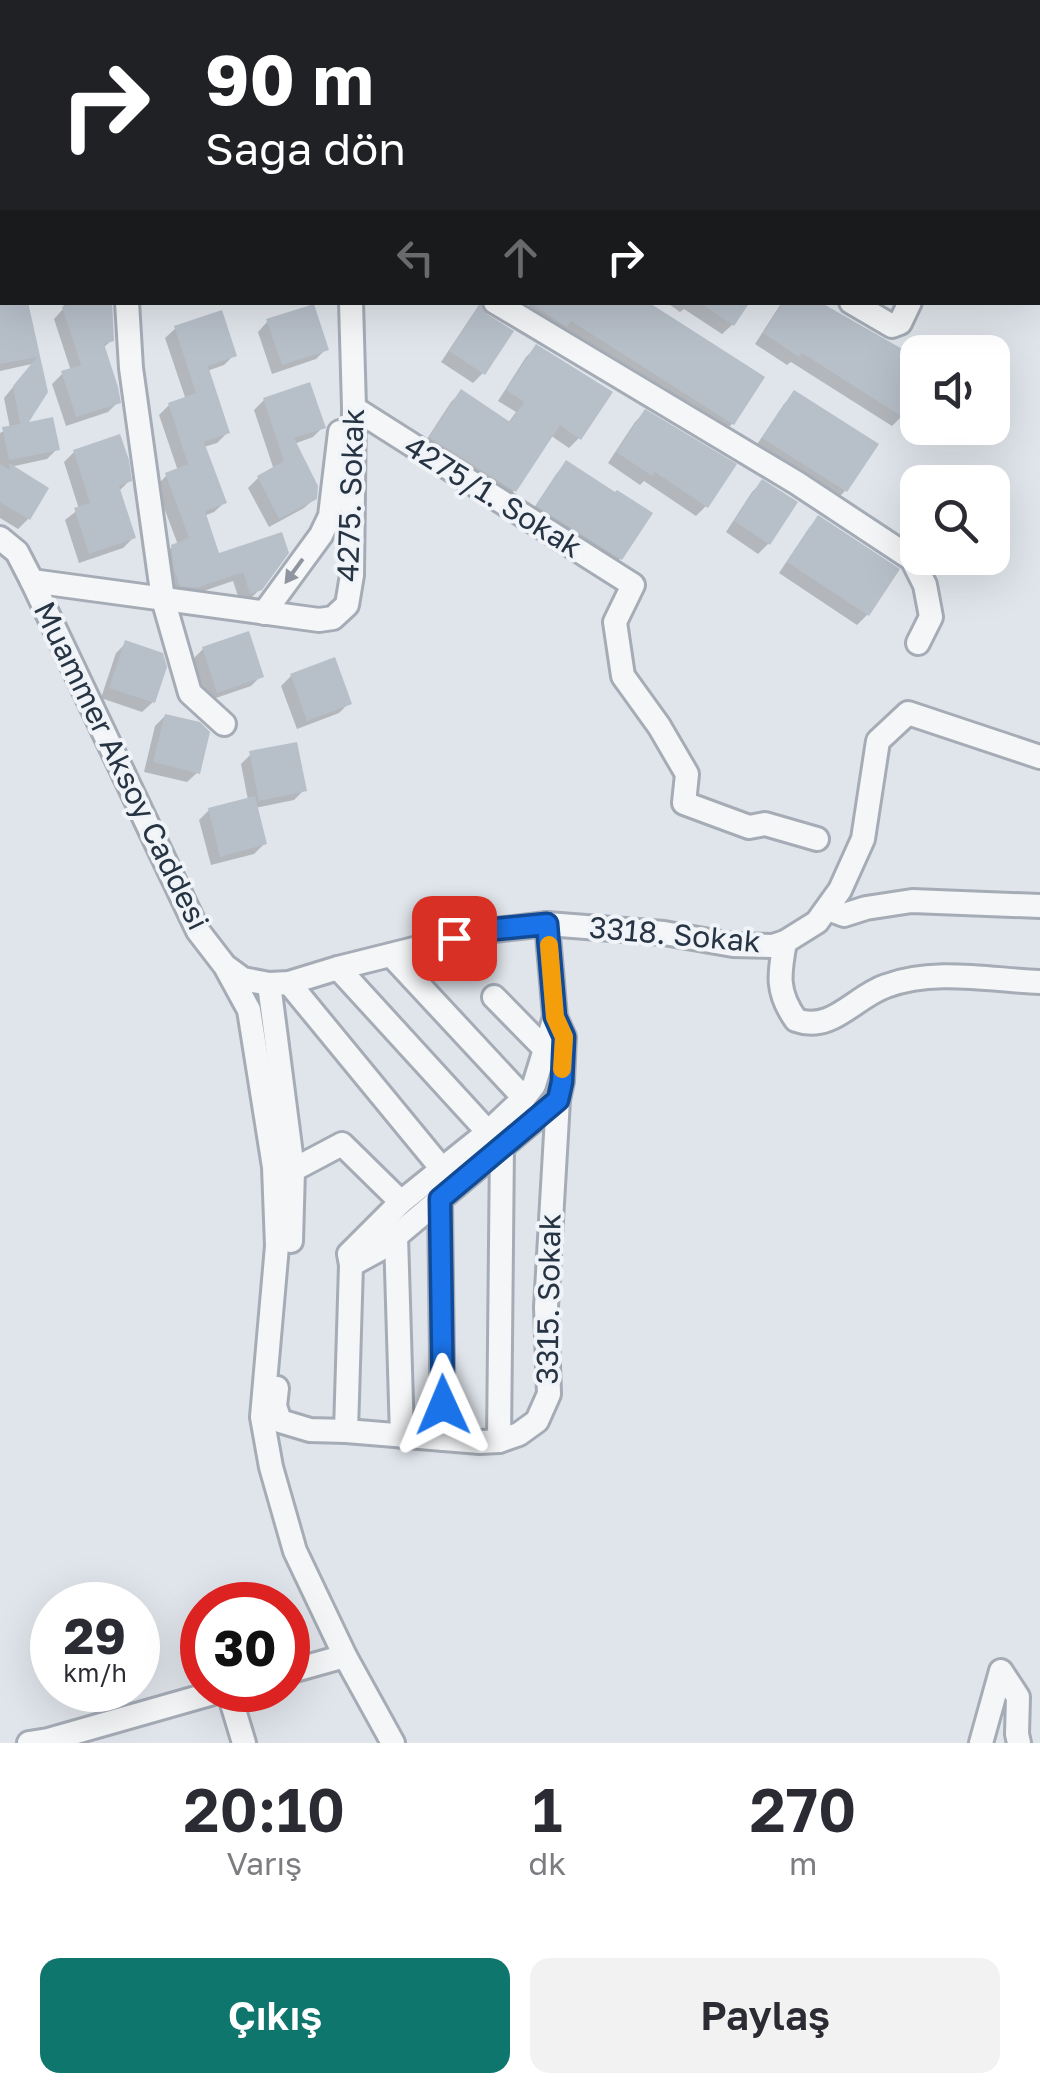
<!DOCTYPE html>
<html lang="tr">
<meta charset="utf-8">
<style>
body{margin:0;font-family:"Golos Text",sans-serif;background:#f2f2f3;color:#2b2b33;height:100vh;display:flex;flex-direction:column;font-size:38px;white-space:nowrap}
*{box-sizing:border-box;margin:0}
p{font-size:32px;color:#7c7c81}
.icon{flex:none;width:55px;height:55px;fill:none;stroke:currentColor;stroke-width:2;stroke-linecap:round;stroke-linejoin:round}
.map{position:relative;height:1743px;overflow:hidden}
.sheet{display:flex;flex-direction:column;background:#fff;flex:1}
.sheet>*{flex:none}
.top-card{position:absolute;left:0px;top:0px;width:1040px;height:305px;box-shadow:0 10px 40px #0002;background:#202124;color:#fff;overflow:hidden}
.fabs{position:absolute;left:900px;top:335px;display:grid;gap:20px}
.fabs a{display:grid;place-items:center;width:110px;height:110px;border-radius:20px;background:#fff;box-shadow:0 10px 40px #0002;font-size:50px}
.speed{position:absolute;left:30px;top:1582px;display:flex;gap:20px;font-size:50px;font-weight:700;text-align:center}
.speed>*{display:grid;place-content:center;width:130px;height:130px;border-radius:50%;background:#fff;box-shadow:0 10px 40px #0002;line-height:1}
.speed small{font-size:25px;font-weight:400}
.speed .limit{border:15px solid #d22;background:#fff;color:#111}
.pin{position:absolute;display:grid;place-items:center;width:85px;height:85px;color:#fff;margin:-42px;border-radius:20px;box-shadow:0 5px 15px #0006}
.me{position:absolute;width:110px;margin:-55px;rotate:359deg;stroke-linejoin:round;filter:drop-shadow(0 0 8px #0008)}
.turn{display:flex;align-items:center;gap:35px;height:210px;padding:0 40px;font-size:45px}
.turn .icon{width:130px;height:130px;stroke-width:2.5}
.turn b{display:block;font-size:70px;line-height:85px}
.lanes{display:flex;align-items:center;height:95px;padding:0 40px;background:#0003;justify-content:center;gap:50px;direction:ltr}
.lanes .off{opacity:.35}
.eta{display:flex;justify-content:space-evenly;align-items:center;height:170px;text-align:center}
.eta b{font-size:60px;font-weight:600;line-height:70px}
.action{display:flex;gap:20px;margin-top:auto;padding:20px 40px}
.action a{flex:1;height:115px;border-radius:20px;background:#0f766e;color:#fff;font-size:40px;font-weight:600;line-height:115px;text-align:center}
.action a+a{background:#f2f2f3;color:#2b2b33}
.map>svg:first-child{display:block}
.shadow{fill:#0003}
.building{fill:#b7bfc9}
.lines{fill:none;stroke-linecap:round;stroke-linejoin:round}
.minor-casing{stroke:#a5acb6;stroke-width:28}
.minor{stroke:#f4f6f8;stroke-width:22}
.oneway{fill:#8e959e}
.route-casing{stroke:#114b97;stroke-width:25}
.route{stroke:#1a73e8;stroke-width:18}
.slow{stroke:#f59e0b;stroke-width:18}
.labels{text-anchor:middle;stroke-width:8;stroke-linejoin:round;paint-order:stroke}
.street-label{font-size:30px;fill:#273444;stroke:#f0f4f8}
</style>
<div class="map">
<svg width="1040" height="1743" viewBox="0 0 1040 1743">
<rect width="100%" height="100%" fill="#e0e5eb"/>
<!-- shadow -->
<g class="shadow">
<polygon points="444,0 533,0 533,2 443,2"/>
<polygon points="564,0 654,0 653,2 563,2"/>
<polygon points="688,0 769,0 769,2 687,2"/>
<polygon points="808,0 881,0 880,2 807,2"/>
<polygon points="926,0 1040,0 1040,43 1038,43 1038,2 925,2"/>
<polygon points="0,191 2,205 2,302 25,302 45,391 24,426 57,449 47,459 10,467 28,519 18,529 0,518 0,433 10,428 4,398 32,364 0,371"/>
<polygon points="63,302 110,302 112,340 103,348 118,402 108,412 66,426 52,384 62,374 71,371 54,319 64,308"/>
<polygon points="531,302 762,378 732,424 722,434 523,314"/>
<polygon points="666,302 747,302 732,325 722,334 684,309 680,312"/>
<polygon points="782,302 816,302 902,416 892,426 791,362 787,365 755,344"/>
<polygon points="480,307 483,373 473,383 441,362 471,317"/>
<polygon points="268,321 326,349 316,359 272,374 258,332"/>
<polygon points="176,328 234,355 224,365 207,371 227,433 217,443 204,447 225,502 214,512 204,516 218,556 281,535 261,588 250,599 240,602 233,581 186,597 170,595 162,557 172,547 178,545 156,486 166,476 178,471 159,415 169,405 186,400 165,338"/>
<polygon points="536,347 579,438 569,448 550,435 514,491 504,501 421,448 451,402 461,392 508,423 516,412 498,401 526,357"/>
<polygon points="794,394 845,491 835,501 754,449 784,404"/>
<polygon points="264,400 323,427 313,437 294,444 315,498 304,508 269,527 248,488 258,478 274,470 254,410"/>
<polygon points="645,412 706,506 696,516 644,481 640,485 608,463 635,422"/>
<polygon points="74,452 129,481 118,492 133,538 123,548 79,563 65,520 79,509 64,462"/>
<polygon points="567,463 615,495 620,559 610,569 528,517 557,473"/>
<polygon points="762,482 768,544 758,554 726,532 752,492"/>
<polygon points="818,518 897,570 867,615 857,625 779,573 809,528"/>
<polygon points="126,643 153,702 142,712 101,698 116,653"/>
<polygon points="203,649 261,676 251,686 207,701 193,659"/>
<polygon points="291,676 349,703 339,713 297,729 281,686"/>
<polygon points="165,716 198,772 187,782 144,772 155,726"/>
<polygon points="251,754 304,790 294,800 255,808 264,844 254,854 211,865 199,820 209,810 248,800 241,764"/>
</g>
<!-- building -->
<g class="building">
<polygon points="0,302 28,302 48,392 29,422 53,417 60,450 9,460 2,427 20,424 13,386 37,357 0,364"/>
<polygon points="75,302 112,302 114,341 104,344 118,387 121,403 76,417 61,371 81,365 62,307"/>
<polygon points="529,302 648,302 765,377 734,425 571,321 567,327"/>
<polygon points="699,302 750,302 734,326"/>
<polygon points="783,302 820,302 918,358 918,397 904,418 802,353 799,357 763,333"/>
<polygon points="480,303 487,314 514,331 485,375 449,351"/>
<polygon points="314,304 329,350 282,365 266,319"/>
<polygon points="222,310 237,356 208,366 230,433 204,442 227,503 205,511 219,553 282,532 289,553 262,590 250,594 243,572 197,588 180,586 174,570 171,545 189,538 165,473 188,464 168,403 196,393 174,326"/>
<polygon points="536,344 613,392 581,440 560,425 516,492 429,437 461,389 510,422 524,402 506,390"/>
<polygon points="310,382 326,428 294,438 318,486 317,499 279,519 257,476 284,461 263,398"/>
<polygon points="794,390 879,444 847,492 762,438"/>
<polygon points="645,409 737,464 708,508 655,472 652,476 616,452"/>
<polygon points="120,434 129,460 132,481 119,486 136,538 89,554 74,508 90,503 73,450"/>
<polygon points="566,460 615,492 617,490 653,513 622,560 536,506"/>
<polygon points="9,463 49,488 30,520 0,502 0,464 10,470"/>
<polygon points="762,479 798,502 770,545 734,521"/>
<polygon points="818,515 900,569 869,616 787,562"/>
<polygon points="249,631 264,677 217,693 202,647"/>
<polygon points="125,640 163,653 167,667 155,703 109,688"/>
<polygon points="335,657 352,704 307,721 290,674"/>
<polygon points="165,714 200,722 210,732 200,774 153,762"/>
<polygon points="297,742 307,791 259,801 249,751"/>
<polygon points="255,796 267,844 220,857 208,808"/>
</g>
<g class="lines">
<defs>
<g id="minor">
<polyline points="60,0 61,2"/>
<polyline points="240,0 244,2"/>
<polyline points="315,2 316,0"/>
<polyline points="429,2 430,0"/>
<polyline points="549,2 550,0"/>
<polyline points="671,2 671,0"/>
<polyline points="786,2 786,0"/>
<polyline points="899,2 900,0"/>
<polyline points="1038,50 1040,51"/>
<polyline points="1038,149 1040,150"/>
<polyline points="127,302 131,368 163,599 190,693 224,724"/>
<polyline points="495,302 797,483 912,559 925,585 931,617 918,643"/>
<polyline points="851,302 892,326 900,323 910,302"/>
<polyline points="354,408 633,585 615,622 623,676 659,726 687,774 684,803 749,827 765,824 817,839"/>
<polyline points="0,538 17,552 32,581 198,931 225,966 249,1010 274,1167 277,1246 262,1417 271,1467 295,1551 345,1656 393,1743"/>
<polyline points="32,581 319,620 333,618 347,605 352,575 354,408 351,302"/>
<polyline points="264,613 321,535 330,516 340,432"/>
<polyline points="828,909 844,915 866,908 912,901 1040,906"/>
<path d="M785,942c-6,32 -9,50 11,78 36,13 58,-23 90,-34 48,-18 104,-6 154,-4"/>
<polyline points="391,955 524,1098"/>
<polyline points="228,968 243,979 269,984 289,983 338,968 486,931 547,924 664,933 733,945 773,946 785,942 817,922 840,890 863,839 878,741 908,713 1040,757"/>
<polyline points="338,968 488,1132"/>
<polyline points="289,983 442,1169"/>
<polyline points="269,984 293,1170 342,1144 401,1202"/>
<polyline points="494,997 544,1048"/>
<polyline points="440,1199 443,1439"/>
<polyline points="396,1236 402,1436"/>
<polyline points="291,1241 293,1170"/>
<polyline points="351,1265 382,1248 558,1100 562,1081 564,1037 555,1017 547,924"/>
<polyline points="277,1388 275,1406 280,1421 310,1430 346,1431 351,1265 349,1254 401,1202 488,1132 524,1098 534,1085 555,1017"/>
<polyline points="346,1431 480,1442 499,1441 519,1434 537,1421 549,1394 546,1307 558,1100"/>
<polyline points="499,1441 502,1146"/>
<polyline points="288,1672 345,1656"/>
<polyline points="228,1690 244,1743"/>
<polyline points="29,1743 48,1740 224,1690"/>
<polyline points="981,1743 1001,1671 1018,1697 1017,1734 1019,1743"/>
</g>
</defs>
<!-- minor casing -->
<use href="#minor" class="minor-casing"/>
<!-- minor -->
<use href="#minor" class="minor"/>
</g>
<!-- one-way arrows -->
<defs><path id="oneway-solid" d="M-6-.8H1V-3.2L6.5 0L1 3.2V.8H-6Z" transform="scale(2.5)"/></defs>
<use class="oneway" href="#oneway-solid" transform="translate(294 571) rotate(126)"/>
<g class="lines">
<defs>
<polyline id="route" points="443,1405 440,1199 558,1100 562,1082 564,1037 555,1017 547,924 486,930 454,938"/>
</defs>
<!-- route casing -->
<use href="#route" class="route-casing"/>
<!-- route -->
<use href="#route" class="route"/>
<!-- slow -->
<polyline class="slow" points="549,945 555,1017 564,1037 562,1069"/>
</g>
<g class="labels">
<!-- street labels -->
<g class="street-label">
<text transform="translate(351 495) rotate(-88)" y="10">4275. Sokak</text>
<text transform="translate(493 497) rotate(32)" y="10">4275/1. Sokak</text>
<text transform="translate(121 766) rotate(64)" y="10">Muammer Aksoy Caddesi</text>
<text transform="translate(675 935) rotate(5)" y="10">3318. Sokak</text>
<text transform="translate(549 1299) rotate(-89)" y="10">3315. Sokak</text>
</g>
</g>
</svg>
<div class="fabs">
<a><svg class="icon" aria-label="sound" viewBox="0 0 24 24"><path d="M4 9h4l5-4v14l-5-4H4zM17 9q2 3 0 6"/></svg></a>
<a><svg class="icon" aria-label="search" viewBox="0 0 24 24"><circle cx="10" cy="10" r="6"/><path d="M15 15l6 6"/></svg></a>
</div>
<div class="speed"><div>29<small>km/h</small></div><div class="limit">30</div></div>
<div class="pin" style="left:454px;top:938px;background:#d93025"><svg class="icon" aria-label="arrive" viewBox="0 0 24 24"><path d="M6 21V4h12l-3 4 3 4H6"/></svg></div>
<svg class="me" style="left:443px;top:1405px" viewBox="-20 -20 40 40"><path d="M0-17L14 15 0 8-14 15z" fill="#1a73e8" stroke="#fff" stroke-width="4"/></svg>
<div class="top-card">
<div class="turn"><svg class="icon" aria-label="right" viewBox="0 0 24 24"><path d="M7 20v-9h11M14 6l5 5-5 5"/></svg><div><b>90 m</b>Sağa dön</div></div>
<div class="lanes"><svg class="icon off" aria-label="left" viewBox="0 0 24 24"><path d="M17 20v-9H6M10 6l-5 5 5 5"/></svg><svg class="icon off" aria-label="ahead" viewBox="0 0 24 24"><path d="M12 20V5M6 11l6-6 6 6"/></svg><svg class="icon" aria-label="right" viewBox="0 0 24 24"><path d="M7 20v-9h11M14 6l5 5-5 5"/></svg></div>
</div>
</div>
<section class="sheet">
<div class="eta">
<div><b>20:10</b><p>Varış</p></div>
<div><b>1</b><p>dk</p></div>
<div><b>270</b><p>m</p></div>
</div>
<div class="action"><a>Çıkış</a><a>Paylaş</a></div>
</section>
